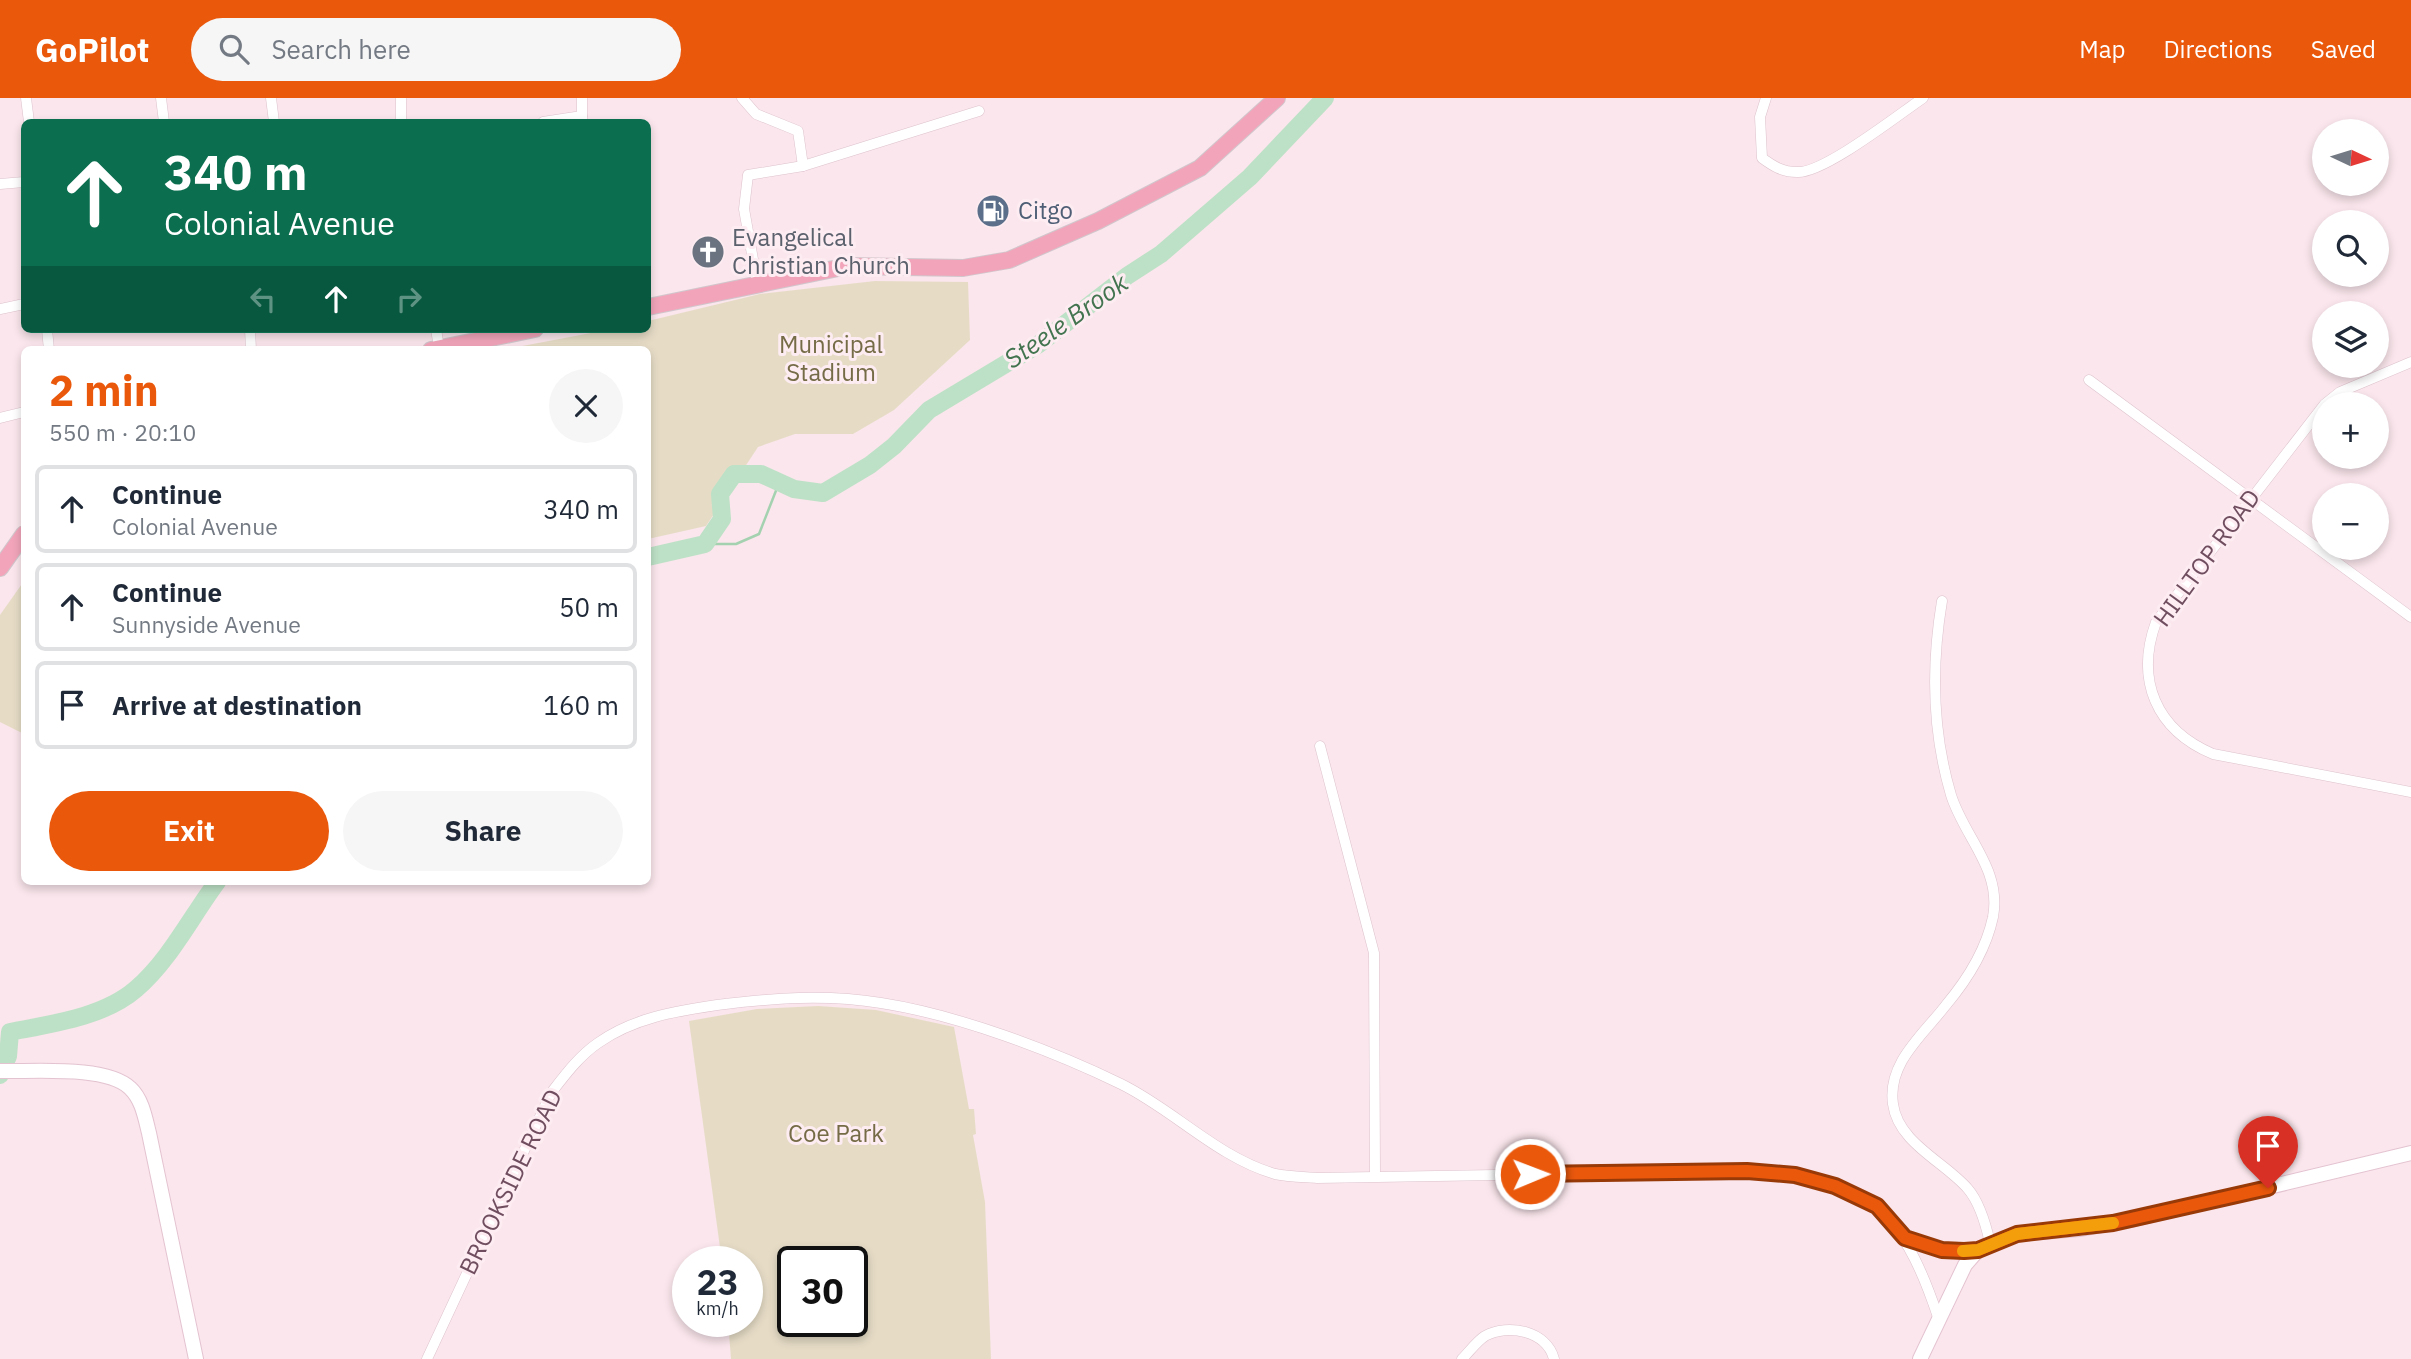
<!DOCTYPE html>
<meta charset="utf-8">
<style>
body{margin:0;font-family:"IBM Plex Sans",sans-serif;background:#f6f6f7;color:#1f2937;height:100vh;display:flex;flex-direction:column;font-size:26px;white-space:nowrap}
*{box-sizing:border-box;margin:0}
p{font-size:23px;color:#747a83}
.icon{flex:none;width:38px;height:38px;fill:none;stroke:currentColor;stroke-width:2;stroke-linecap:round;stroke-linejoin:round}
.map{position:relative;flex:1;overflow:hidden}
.panel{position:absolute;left:21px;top:248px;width:630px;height:539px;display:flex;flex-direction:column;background:#fff;border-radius:10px;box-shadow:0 4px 10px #0003}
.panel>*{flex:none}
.guide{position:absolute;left:21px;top:21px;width:630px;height:214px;border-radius:10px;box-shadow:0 4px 10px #0003;background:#0b6e4f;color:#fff;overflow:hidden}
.needle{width:46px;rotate:94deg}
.fabs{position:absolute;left:2312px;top:21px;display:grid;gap:14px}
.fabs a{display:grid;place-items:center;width:77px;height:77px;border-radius:50%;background:#fff;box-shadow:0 4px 10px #0003;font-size:35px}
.speed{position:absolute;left:672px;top:1148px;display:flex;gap:14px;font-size:35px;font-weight:700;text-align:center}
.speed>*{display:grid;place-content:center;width:91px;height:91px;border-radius:50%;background:#fff;box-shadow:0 4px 10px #0003;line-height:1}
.speed small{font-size:18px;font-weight:400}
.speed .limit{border:4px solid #111;border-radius:10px;background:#fff;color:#111}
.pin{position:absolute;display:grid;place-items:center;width:60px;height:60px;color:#fff;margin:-72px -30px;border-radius:50% 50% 50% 0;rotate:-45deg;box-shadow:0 0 7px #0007}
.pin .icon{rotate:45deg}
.me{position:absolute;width:77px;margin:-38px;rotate:89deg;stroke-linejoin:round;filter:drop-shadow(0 0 5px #0008)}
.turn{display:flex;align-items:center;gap:24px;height:147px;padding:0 28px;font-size:32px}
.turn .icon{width:91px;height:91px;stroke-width:2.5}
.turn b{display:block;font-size:49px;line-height:60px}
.lanes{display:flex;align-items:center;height:66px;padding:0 28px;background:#0003;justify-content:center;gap:35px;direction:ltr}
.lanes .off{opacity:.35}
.round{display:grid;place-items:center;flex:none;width:74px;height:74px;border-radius:37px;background:#f6f6f7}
.overview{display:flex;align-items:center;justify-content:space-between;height:119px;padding:0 28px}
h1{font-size:42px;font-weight:800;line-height:52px;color:#ea580c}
.action{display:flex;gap:14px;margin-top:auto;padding:14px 28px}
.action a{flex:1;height:80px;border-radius:42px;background:#ea580c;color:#fff;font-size:28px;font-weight:800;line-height:80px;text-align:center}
.action a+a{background:#f6f6f7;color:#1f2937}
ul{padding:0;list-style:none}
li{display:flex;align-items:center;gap:21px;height:88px;margin:0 14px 10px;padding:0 14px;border:4px solid #e0e1e3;border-radius:10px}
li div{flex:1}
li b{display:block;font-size:26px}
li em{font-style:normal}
header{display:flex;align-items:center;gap:42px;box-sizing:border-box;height:98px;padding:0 35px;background:#ea580c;color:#fff}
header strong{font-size:33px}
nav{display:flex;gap:38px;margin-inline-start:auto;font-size:24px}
.search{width:490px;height:63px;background:#f6f6f7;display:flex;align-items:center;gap:18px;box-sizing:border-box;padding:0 24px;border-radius:38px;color:#747a83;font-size:26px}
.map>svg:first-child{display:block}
.green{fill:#e6dcc6;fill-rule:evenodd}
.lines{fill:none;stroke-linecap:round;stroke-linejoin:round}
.stream{stroke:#a4d2b0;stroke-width:2.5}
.river{stroke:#bde1c6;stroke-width:18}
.street-casing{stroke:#dec2ce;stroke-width:11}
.secondary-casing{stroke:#e4c3d1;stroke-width:16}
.primary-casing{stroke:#d1c6cc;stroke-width:18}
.street{stroke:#fff;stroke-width:10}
.secondary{stroke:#fff;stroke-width:14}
.primary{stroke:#f2a5ba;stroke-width:16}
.route-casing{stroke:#983908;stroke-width:18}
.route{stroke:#ea580c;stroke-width:12}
.slow{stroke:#f59e0b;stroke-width:12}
.labels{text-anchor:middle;stroke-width:6;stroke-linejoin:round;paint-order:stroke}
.service-label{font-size:24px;fill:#4e5e75;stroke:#fdecf1;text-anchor:start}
.worship-label{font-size:24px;fill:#5b616d;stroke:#fdecf1;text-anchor:start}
.park-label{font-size:24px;fill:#756c47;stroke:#fdecf1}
.street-label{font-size:24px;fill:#704e60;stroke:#fdecf1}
.water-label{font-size:26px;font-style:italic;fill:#437450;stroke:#fdecf1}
</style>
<header>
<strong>GoPilot</strong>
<div class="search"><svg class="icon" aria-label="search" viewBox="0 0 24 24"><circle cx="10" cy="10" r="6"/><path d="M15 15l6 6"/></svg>Search here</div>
<nav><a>Map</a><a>Directions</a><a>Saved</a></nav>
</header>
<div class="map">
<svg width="2411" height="1261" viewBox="0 0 2411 1261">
<rect width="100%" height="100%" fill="#fae6ec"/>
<!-- green -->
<g class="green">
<polygon points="875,183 968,184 970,242 894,312 853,336 795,336 758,349 706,428 648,441 648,252 502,252 612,231 648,231 648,223 760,196"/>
<polygon points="24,483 24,636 0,624 0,517"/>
<path d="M818,908l58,4 78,17 15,82h5l2,25 -3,1 12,67 6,157h-260l-3,-38h19v-59h-25l-33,-241 68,-12zM793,1164h59v59h-59z"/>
</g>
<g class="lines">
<!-- stream -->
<polyline class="stream" points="705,446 736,446 759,436 779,385"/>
<!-- river -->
<g class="river">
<polyline points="648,459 705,446 722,421 720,396 734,376 761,376 794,391 823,395 870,367 894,348 929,312 1039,246 1127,178 1161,156 1250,79 1325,0"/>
<path d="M0,977l8,-19 2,-24c41,-8 94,-15 126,-43 33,-28 55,-72 81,-107"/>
</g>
<defs>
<g id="street">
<polyline points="26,0 29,24"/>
<polyline points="161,0 164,24"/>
<polyline points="271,0 274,24"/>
<polyline points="401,0 401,24"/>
<polyline points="582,0 582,24"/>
<polyline points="742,0 756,16 798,33 803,68"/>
<path d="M1766,0l-6,19 2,41c11,8 20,14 35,14 26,2 101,-57 126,-74"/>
<polyline points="543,24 582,18"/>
<polyline points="0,86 24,84"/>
<polyline points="757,184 744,111 748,77 803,68 979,13"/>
<polyline points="0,211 24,206"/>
<polyline points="47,231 49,252"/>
<polyline points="250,231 251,252"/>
<polyline points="436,231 439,250"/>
<polyline points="2089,282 2411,519"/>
<polyline points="2325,306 2340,294 2411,264"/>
<path d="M2324,307l-168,217c-21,58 0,108 57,132l198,38"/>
<polyline points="0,320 24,314"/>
<path d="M1942,503c-11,66 -10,130 9,194 13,42 51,74 42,122 -7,33 -26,63 -47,88 -23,30 -59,58 -53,99 5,39 52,58 75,85 12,14 18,36 22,54"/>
<polyline points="1320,648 1374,855 1375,1077"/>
<polyline points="1905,1140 1942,1152 1978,1152"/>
<path d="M427,1261l124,-266c14,-18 28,-37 47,-50 35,-25 78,-32 119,-38 55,-7 109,-11 164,-2 77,12 170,47 240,81 53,26 96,73 154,90 14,3 29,3 42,4l430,-7c118,11 153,32 191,146"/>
<path d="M1462,1261c7,-7 15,-18 23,-23 23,-13 62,-5 69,23"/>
</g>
<g id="secondary">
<path d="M0,973c32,1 106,-6 130,17 12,11 15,29 19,45l47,226"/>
<polyline points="1920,1261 1965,1167 1978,1152 1990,1145 2017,1136 2079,1131 2135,1121 2411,1055"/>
</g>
<g id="primary">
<polyline points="648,209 848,168 963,170 1009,162 1098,123 1200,70 1277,0"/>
<polyline points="431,252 535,231"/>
<polyline points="0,470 24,436"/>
</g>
</defs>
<!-- street casing -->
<use href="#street" class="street-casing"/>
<!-- secondary casing -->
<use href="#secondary" class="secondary-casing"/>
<!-- primary casing -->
<use href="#primary" class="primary-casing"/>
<!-- street -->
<use href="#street" class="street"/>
<!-- secondary -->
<use href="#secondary" class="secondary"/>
<!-- primary -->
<use href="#primary" class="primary"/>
</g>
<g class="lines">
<defs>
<polyline id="route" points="1530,1076 1747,1073 1795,1077 1835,1088 1877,1108 1905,1140 1942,1152 1964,1153 1978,1152 2017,1136 2113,1125 2268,1090"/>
</defs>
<!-- route casing -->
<use href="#route" class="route-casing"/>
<!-- route -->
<use href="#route" class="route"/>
<!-- slow -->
<polyline class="slow" points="1963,1153 1978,1152 2017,1136 2113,1125"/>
</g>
<!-- icons -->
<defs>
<symbol id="fuel-disc" viewBox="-11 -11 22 22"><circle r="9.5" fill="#5c6f8a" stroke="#fdecf1"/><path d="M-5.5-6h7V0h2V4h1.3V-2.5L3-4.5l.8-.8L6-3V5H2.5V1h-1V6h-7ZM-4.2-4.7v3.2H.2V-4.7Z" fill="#fff"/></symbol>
<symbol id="church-disc" viewBox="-11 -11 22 22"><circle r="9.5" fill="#6b7280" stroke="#fdecf1"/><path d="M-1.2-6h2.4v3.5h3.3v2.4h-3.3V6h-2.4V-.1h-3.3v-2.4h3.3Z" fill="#fff"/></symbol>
</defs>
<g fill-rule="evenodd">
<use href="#fuel-disc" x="974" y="94" width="38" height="38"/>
<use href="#church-disc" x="689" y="135" width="38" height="38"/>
</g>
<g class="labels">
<!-- service labels -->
<g class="service-label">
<text x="1018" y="121">Citgo</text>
</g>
<!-- worship labels -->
<g class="worship-label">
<text x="732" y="148">Evangelical<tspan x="732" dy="28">Christian Church</tspan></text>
</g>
<!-- park labels -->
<g class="park-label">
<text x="831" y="255">Municipal<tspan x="831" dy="28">Stadium</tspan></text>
<text x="836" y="1044">Coe Park</text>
</g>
<!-- street labels -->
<g class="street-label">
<text transform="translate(2207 460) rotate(-54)" y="8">HILLTOP ROAD</text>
<text transform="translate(511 1084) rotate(-64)" y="8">BROOKSIDE ROAD</text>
</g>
<!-- water labels -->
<g class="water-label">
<text transform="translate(1066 223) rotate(-35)" y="9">Steele Brook</text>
</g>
</g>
</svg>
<div class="fabs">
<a><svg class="needle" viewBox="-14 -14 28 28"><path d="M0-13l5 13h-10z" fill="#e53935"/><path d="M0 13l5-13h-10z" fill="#747a83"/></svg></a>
<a><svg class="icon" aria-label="search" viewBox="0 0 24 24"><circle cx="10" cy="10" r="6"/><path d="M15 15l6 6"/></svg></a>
<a><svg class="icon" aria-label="layers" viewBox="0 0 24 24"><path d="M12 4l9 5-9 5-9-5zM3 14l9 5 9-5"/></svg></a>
<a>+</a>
<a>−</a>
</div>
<div class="speed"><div>23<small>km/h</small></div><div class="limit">30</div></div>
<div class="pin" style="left:2268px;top:1090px;background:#d93025"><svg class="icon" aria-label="arrive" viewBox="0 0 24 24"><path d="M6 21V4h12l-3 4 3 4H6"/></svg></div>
<svg class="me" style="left:1530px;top:1076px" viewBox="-20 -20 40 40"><circle r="17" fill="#ea580c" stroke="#fff" stroke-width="3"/><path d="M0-11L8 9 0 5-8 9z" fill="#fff"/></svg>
<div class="guide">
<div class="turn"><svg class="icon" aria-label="ahead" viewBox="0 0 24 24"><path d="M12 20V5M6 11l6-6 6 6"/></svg><div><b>340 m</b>Colonial Avenue</div></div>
<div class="lanes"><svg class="icon off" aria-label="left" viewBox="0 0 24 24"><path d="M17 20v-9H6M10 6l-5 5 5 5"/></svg><svg class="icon" aria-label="ahead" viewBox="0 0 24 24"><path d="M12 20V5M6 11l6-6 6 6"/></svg><svg class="icon off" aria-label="right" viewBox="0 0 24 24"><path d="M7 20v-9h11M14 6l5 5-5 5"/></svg></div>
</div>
<section class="panel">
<div class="overview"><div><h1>2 min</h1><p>550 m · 20:10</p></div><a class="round"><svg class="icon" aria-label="close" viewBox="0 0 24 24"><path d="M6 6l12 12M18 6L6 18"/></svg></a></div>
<ul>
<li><svg class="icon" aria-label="ahead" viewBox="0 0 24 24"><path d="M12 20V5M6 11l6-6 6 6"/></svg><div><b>Continue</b><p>Colonial Avenue</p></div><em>340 m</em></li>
<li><svg class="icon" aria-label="ahead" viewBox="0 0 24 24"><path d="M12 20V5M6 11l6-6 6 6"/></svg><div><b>Continue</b><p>Sunnyside Avenue</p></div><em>50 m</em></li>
<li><svg class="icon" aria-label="arrive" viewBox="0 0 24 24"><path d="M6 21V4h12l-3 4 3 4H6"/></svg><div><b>Arrive at destination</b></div><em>160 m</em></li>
</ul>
<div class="action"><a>Exit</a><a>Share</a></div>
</section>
</div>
